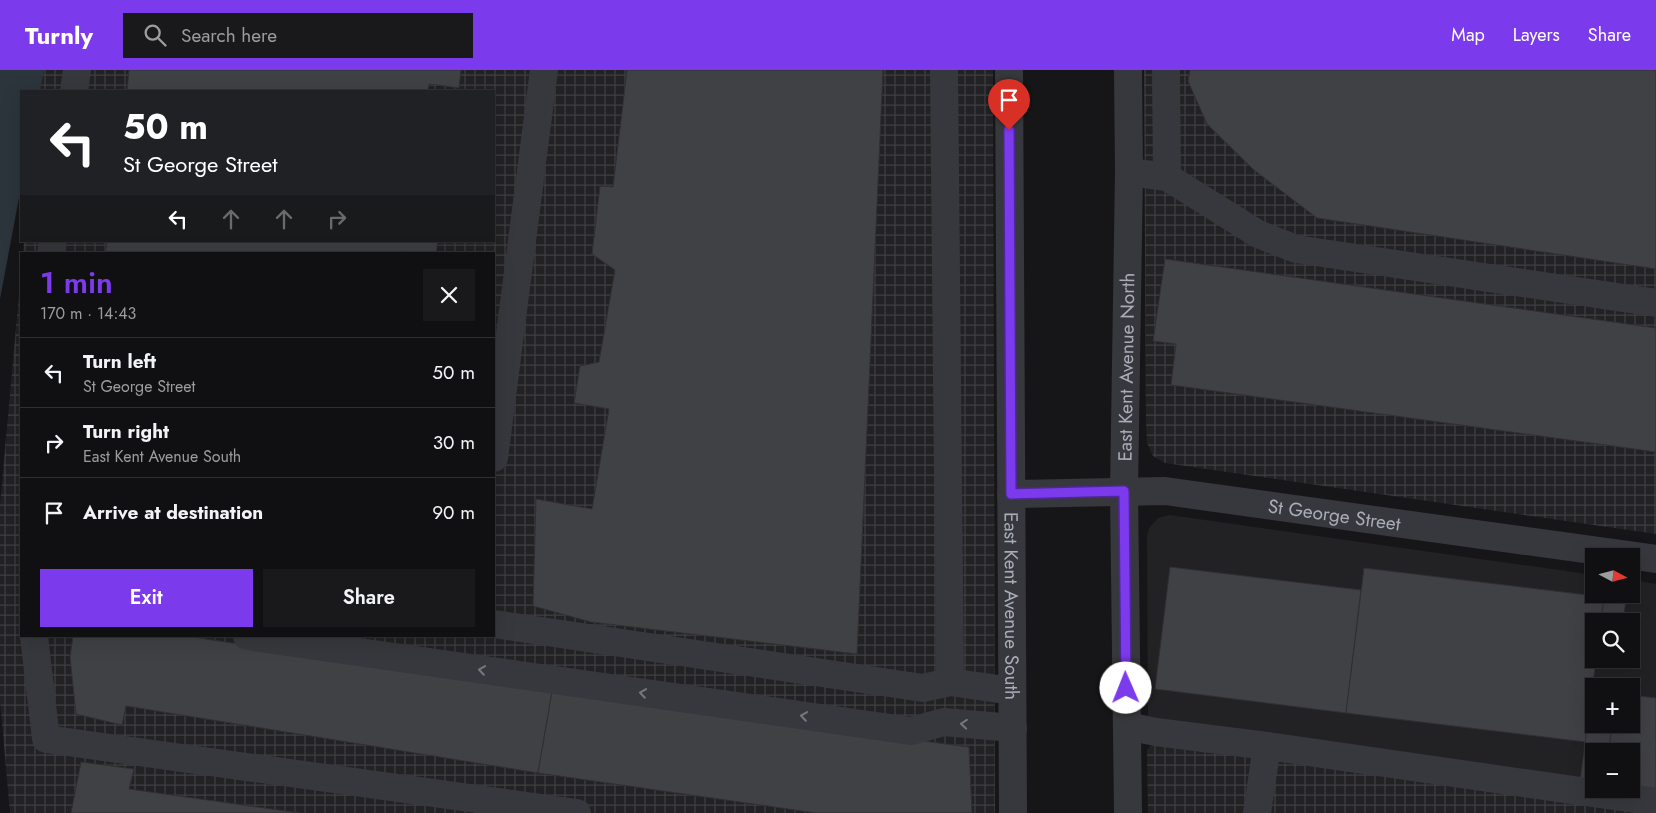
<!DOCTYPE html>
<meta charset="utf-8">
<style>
body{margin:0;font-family:Jost,sans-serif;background:#19191b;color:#f1f3f6;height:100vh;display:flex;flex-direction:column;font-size:19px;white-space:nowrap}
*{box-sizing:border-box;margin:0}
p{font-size:16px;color:#9c9d9f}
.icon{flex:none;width:28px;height:28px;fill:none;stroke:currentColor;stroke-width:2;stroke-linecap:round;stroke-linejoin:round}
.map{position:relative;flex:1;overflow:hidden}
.side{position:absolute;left:20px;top:182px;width:475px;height:385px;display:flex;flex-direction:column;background:#101012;border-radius:0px;box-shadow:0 5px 20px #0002,0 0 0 1px #303032}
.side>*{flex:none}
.guide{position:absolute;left:20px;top:20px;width:475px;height:152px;border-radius:0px;box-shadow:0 5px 20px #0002,0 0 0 1px #303032;background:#202124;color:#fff;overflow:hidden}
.needle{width:32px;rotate:97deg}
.tools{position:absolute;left:1585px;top:478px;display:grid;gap:10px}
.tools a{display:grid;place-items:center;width:55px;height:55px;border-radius:0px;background:#101012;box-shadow:0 5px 20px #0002,0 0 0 1px #303032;font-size:25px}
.pin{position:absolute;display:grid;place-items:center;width:42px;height:42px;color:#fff;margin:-51px -21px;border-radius:50% 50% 50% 0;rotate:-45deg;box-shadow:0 0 5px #0007}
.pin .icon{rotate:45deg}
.me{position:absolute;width:55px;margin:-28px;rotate:359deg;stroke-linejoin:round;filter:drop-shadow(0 0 4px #0008)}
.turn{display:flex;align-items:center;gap:18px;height:105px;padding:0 20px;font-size:22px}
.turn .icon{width:65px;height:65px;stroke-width:2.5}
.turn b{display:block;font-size:35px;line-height:42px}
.lanes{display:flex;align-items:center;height:48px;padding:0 20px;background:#0003;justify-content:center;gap:25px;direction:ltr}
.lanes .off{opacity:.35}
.round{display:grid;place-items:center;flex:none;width:52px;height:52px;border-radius:0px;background:#19191b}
.summary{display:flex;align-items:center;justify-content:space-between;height:85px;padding:0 20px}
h1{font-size:30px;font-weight:600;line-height:38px;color:#7c3aed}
.primary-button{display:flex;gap:10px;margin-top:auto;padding:10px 20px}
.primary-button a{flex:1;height:58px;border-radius:0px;background:#7c3aed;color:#fff;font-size:20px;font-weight:600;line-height:58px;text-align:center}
.primary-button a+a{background:#19191b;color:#f1f3f6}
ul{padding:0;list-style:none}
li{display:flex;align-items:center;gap:15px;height:70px;padding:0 20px;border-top:1px solid #303032}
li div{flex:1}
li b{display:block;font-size:19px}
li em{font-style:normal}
header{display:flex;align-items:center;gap:30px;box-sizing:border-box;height:70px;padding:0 25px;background:#7c3aed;color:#fff}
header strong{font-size:24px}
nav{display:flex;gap:28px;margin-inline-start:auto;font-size:18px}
.search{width:350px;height:45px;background:#19191b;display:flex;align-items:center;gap:12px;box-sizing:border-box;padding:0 18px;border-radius:0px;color:#9c9d9f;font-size:19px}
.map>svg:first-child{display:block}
.built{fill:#222225;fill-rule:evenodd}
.industrial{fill:url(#industrial-grid)}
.water{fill:#2c353c}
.building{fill:#404145;stroke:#303034}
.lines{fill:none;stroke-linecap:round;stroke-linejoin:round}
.minor{stroke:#37383d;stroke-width:28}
.oneway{stroke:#757881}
.route-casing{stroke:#51269a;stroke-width:12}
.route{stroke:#7c3aed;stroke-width:9}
.labels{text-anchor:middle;stroke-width:4;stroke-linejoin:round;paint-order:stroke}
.street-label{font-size:19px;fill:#a8adb8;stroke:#111113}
</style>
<header>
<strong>Turnly</strong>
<div class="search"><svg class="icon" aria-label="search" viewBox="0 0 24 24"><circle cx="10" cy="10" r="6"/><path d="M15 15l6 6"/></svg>Search here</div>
<nav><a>Map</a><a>Layers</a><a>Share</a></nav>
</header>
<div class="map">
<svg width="1656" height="743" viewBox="0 0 1656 743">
<defs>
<pattern id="industrial-grid" width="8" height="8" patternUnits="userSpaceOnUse" patternTransform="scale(1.25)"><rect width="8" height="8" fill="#222225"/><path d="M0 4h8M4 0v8" fill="none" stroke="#3f3f43"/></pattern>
</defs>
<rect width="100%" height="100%" fill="#161618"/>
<!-- built -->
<path class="built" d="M1170,445l424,60v19h37v-14l25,4v218l-508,-85 -1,-180 2,-9 9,-10zM1594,551h37v38h-37zM1594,616h37v38h-37zM1594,681h37v38h-37z"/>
<!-- industrial -->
<g class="industrial">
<polygon points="33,0 993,0 995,743 10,743 0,631 0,435 21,202 21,566 494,566 494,184 23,184 24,171 494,171 494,21 32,21"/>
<polygon points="1144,0 1656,0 1656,464 1165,393 1153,386 1147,373 1146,352"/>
<polygon points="1156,675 1656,743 1148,743 1147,680 1150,676"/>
</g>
<!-- water -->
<polygon class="water" points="0,0 44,0 40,21 21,21 21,117 0,229"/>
<!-- building -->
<g class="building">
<polygon points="129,0 461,0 459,18 429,14 428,21 127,21"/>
<polygon points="627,0 883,0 857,584 591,552 533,536 536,429 592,439 609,339 574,333 580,296 599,292 615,200 592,184 600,116 613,117"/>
<polygon points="1190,0 1656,0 1656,199 1317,148 1254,100 1207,54 1188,11"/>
<polygon points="107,171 438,171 436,184 404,181 403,184 105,184"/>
<polygon points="1165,189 1656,258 1656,382 1171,315 1176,274 1153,271"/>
<polygon points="1170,497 1361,520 1346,643 1155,619"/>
<polygon points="1364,498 1604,527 1601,551 1594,551 1594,589 1596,589 1586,672 1346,643"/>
<polygon points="1604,527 1626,530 1623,551 1601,551"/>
<polygon points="73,566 187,566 552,622 538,703 126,636 122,655 76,644 70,587"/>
<polygon points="1592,621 1594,621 1594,654 1612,654 1609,681 1594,681 1594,713 1580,711"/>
<polygon points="552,622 969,677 972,743 816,743 538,703"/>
<polygon points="1631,625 1656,628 1656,721 1631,718 1631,681 1609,681 1612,654 1631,654"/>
<polygon points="81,692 134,699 129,719 300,743 71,743"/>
</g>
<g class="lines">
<!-- minor -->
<g class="minor">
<polyline points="944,0 950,612"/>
<path id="s1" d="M1009,0l4,743"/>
<polyline points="1166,0 1167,107"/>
<polyline points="74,21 77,0"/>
<polyline points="1129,102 1167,107 1258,164 1296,179 1656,233"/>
<polyline points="51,184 53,171"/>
<polyline points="494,388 544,0"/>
<path id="s2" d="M1011,424l154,-3 491,68"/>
<polyline points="494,554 923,618 950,612 1012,621"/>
<polyline points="34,566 46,669 577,743"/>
<polyline points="247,566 911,661 944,652 1013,658"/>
<polyline points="1127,656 1156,662 1267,676 1656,732"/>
<path id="s3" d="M1128,743l-4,-322 5,-319 -1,-102"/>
<polyline points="1257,743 1267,676"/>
</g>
</g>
<!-- one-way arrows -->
<defs><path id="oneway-chevron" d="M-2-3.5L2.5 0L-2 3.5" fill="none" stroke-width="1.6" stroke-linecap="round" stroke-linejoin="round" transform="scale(1.25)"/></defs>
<g class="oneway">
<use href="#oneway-chevron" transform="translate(482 600) rotate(-172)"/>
<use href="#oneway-chevron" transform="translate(643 623) rotate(-172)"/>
<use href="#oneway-chevron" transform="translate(804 646) rotate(-172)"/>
<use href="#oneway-chevron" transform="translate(964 654) rotate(-175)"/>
</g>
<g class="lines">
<defs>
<polyline id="route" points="1009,60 1011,424 1124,421 1126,618"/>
</defs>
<!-- route casing -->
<use href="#route" class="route-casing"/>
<!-- route -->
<use href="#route" class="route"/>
</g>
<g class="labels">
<!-- street labels -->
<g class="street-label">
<text dy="7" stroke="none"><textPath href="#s3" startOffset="446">East Kent Avenue North</textPath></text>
<text dy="7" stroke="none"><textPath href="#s2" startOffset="325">St George Street</textPath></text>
<text dy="7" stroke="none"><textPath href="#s1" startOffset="536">East Kent Avenue South</textPath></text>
</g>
</g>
</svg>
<div class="tools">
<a><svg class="needle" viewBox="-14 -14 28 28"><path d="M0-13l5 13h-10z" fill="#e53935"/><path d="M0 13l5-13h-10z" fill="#9c9d9f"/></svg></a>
<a><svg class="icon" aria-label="search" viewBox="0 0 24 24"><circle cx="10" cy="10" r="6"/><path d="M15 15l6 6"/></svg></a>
<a>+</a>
<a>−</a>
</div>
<div class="pin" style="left:1009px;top:60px;background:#d93025"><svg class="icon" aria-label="arrive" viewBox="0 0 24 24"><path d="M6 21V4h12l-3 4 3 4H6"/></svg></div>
<svg class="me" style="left:1126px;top:618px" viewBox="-20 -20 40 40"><circle r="19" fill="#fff"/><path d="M0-13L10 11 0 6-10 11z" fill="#7c3aed"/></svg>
<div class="guide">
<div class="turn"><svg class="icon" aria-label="left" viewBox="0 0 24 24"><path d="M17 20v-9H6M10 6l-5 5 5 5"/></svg><div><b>50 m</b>St George Street</div></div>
<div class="lanes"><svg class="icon" aria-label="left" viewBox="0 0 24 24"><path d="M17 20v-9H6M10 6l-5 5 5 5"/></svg><svg class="icon off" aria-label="ahead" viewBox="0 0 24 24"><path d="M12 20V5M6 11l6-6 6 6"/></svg><svg class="icon off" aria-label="ahead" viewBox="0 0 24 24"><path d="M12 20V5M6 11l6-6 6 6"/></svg><svg class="icon off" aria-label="right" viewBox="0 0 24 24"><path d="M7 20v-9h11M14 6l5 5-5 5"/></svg></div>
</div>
<section class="side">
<div class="summary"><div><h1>1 min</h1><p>170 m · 14:43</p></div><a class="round"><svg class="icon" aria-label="close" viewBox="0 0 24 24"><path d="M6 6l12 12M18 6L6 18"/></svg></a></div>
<ul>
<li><svg class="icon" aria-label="left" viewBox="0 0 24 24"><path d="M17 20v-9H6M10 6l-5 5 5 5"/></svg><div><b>Turn left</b><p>St George Street</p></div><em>50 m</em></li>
<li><svg class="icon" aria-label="right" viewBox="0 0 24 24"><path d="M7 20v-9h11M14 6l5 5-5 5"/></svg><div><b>Turn right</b><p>East Kent Avenue South</p></div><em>30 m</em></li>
<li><svg class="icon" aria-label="arrive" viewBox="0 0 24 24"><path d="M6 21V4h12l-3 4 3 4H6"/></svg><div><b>Arrive at destination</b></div><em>90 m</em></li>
</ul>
<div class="primary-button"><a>Exit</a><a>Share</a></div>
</section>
</div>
